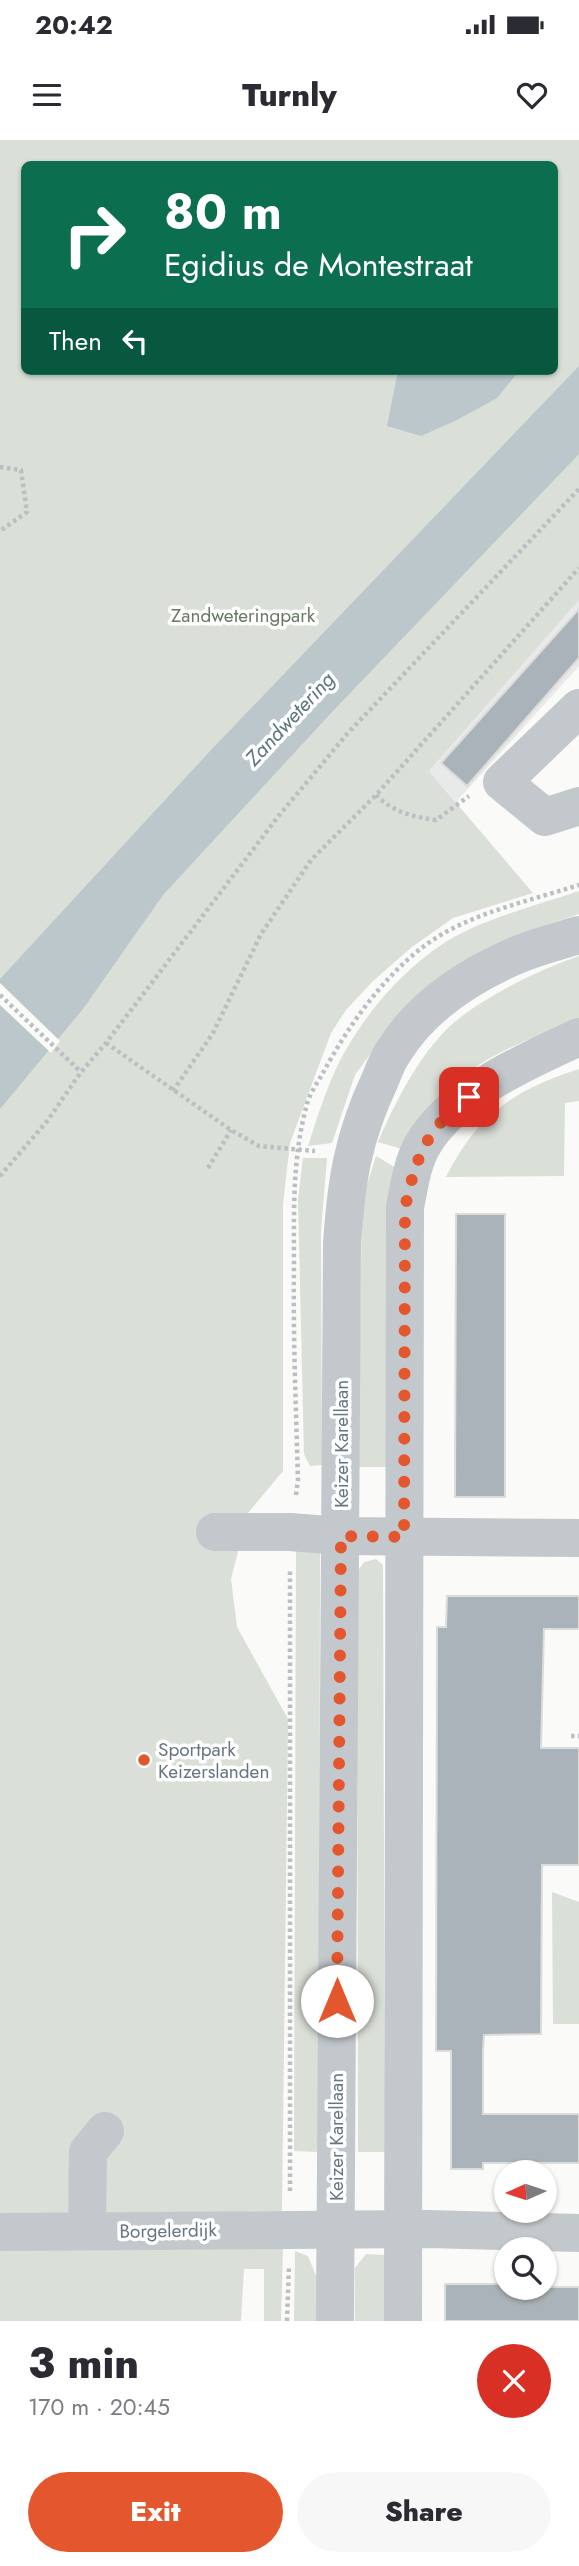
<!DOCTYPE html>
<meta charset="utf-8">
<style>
body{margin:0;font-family:Jost,sans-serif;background:#f7f7f7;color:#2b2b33;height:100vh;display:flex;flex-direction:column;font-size:26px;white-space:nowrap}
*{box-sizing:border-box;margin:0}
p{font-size:23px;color:#7c7c81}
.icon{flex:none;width:38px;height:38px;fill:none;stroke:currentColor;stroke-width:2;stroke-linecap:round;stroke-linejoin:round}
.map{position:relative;height:2181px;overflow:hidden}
.panel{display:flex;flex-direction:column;background:#fff;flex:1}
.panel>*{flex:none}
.hud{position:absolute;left:21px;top:21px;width:537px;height:214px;border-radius:10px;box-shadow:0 2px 5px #0004;background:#0b6e4f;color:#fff;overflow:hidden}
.needle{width:46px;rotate:267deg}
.controls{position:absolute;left:494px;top:2020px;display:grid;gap:14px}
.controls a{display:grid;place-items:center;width:63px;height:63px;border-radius:50%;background:#fff;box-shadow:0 2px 5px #0004;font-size:35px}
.pin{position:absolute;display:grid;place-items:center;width:60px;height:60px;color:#fff;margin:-30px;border-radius:14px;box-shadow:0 4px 10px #0006}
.me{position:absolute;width:77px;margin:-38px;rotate:0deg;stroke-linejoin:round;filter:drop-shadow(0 0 5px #0008)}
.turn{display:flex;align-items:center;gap:24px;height:147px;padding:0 28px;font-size:32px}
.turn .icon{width:91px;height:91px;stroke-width:2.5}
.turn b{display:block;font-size:49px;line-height:60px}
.then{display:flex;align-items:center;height:66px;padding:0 28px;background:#0003;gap:14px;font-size:26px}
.round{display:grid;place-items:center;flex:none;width:74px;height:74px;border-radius:37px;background:#f7f7f7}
.head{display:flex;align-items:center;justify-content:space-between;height:119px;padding:0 28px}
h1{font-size:42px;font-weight:800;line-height:52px}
.cta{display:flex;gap:14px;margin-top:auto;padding:14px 28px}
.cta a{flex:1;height:80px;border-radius:42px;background:#e4572e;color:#fff;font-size:28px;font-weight:800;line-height:80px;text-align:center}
.cta a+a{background:#f7f7f7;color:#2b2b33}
.status{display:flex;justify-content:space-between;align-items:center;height:49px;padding:0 35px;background:#fff;direction:ltr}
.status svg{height:19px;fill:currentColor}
header{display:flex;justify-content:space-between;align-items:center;height:91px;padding:0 28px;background:#fff;font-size:32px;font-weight:800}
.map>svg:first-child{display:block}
.built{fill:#e8e9e9}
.green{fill:#dadfd7;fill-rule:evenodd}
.water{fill:#bbc7cb}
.pier{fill:#fafaf8}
.building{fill:#aab3b9;stroke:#dcdcda;stroke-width:2}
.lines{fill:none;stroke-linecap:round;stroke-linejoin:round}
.path{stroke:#bbbfc2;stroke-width:4.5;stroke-dasharray:3.5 3.5;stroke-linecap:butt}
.minor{stroke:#c3c8cc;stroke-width:38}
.route{stroke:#e4572e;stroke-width:12;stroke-dasharray:0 21.6}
.poi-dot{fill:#e4572e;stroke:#fff;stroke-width:2.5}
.labels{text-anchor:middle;stroke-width:7;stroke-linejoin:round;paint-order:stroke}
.park-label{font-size:19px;fill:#687a64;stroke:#fff}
.street-label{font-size:19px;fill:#657683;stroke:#fff}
.poi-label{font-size:19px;fill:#657683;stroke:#fff;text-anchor:start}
.water-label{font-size:21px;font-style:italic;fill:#60757c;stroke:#fff}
</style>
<div class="status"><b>20:42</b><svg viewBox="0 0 49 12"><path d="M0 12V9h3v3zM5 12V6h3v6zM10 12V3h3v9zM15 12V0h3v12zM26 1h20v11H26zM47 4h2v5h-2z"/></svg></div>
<header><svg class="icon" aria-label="menu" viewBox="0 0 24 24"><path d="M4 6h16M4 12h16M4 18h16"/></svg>Turnly<svg class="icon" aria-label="heart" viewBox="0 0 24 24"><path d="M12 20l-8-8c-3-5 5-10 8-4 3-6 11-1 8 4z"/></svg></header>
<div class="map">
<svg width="579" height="2181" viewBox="0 0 579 2181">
<rect width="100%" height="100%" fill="#fafaf8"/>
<!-- built -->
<polygon class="built" points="579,460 579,526 456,662 429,631"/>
<!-- green -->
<g class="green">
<path d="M0,0h579v460l-150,171 104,122 -80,25 -41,29 -39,34 -27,29 -15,23 -41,110 -7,61v267l-35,42 -17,66 6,48 51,92 -6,492h-32l-4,37 37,1 -2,72h-17v-52h-20l-3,52h-241zM24,24h531v207h-531z"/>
<path d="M579,751v23l-42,14 -136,84 -46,63 -23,68 -24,3c7,-22 14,-44 23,-66 23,-55 71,-113 123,-143 38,-21 84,-32 125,-46z"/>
<path d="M579,816v65c-44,15 -91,32 -126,63 -20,19 -34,43 -48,66l-27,-8c17,-39 37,-79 66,-110 28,-30 96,-63 135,-76z"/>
<path d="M579,929v32l-14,2 -1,73 -118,1c31,-62 68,-87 133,-108z"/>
<polygon points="376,1016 398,1029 389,1327 358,1327 362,1061"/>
<polygon points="303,1018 327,1018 321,1091 322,1325 310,1326 304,1314 298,1059"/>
<polygon points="296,1409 320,1411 319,2012 294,2011"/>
<polygon points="376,1419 383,1425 385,2012 358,2012 357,1432 364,1422"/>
<polygon points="552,1752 579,1762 579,1884 553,1884"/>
<polygon points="295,2111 308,2116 319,2143 319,2181 294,2181"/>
<polygon points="366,2114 385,2115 385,2181 355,2181 355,2128"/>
</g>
<!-- water -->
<g class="water">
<polygon points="579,226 579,314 332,572 163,755 83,869 0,969 0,839 211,610"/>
<polygon points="398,231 519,231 497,258 457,280 421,296 387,286"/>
</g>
<!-- pier -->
<polygon class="pier" points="0,843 60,901 51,913 0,865"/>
<!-- building -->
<g class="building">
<polygon points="579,469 579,518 467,646 441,623"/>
<polygon points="456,1074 505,1074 505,1357 455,1357"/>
<polygon points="447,1456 579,1456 579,1489 544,1489 541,1608 579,1608 579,1725 542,1725 541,1894 484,1895 483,1911 483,1974 579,1974 579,2023 483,2023 483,2029 451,2029 451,1911 436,1911 437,1487 446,1487"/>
<polygon points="445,2144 506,2144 506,2147 579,2147 579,2181 445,2181"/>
</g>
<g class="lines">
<!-- path -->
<g class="path">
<polyline points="0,327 21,330 27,372 0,391"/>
<path d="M376,655c17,17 37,22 60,25l33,-24"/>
<polyline points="0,855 81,932"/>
<polyline points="106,903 231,990 259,1006 315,1011"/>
<polyline points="173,951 213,893 261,794 311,720 376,655 579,428"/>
<polyline points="208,1028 231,990"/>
<polyline points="0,1036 48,980 81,932 106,903 277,678 347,594 579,349"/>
<path d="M296,1355l2,-15c-2,-71 -5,-142 -4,-213 0,-55 -2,-109 13,-163 3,-11 11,-22 17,-33 27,-50 69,-109 120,-138 41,-23 91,-34 135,-48"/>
<polyline points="571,1596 579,1596"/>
<polyline points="290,2051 290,1429"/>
<polyline points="287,2181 289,2126"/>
</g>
<!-- minor -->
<g class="minor">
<polyline points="579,568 502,642 545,677 579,666"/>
<polyline points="215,1392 290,1392 341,1396 579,1398"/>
<polyline points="87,2091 88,2012 105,1991"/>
<polyline points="0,2092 428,2089 579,2093"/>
<path d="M335,2181l7,-1077c4,-62 11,-107 38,-164 4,-10 8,-21 14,-29 26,-42 70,-72 114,-92 23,-11 48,-17 71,-24"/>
<path d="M403,2181l2,-1114c4,-20 7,-43 17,-61 30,-53 105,-85 157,-109"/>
</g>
</g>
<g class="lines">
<!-- route -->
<path class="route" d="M337,1861l4,-465 63,1 1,-329c11,-51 21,-79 64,-111"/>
</g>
<!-- markers -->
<circle class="poi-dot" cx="144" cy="1620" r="7"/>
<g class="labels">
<!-- park labels -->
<g class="park-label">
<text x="243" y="482">Zandweteringpark</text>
</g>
<!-- street labels -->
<g class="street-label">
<text transform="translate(341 1304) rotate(-90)" y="7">Keizer Karellaan</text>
<text transform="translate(336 1997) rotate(-90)" y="7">Keizer Karellaan</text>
<text transform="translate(168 2090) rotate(-1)" y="7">Borgelerdijk</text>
</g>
<!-- poi labels -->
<g class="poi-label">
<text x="158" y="1616">Sportpark<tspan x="158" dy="22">Keizerslanden</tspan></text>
</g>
<!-- water labels -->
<g class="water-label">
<text transform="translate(290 579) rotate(-47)" y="7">Zandwetering</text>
</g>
</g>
</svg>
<div class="controls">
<a><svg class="needle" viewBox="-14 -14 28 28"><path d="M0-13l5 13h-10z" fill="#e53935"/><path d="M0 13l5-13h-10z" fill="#7c7c81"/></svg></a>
<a><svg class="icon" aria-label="search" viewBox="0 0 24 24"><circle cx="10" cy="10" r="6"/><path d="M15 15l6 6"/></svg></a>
</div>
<div class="pin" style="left:469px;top:957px;background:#d93025"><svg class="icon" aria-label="arrive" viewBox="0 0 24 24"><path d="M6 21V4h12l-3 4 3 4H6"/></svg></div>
<svg class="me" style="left:337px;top:1861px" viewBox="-20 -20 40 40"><circle r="19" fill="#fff"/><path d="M0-13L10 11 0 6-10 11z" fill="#e4572e"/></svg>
<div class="hud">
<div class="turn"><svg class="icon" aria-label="right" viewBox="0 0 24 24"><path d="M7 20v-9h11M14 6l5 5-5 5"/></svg><div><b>80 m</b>Egidius de Montestraat</div></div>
<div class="then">Then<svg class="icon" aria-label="left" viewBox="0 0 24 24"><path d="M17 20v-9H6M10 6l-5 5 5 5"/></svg></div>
</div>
</div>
<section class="panel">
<div class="head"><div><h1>3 min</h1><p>170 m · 20:45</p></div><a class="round" style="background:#d93025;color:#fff"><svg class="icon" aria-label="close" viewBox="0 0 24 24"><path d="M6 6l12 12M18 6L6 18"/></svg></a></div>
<div class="cta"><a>Exit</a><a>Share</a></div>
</section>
